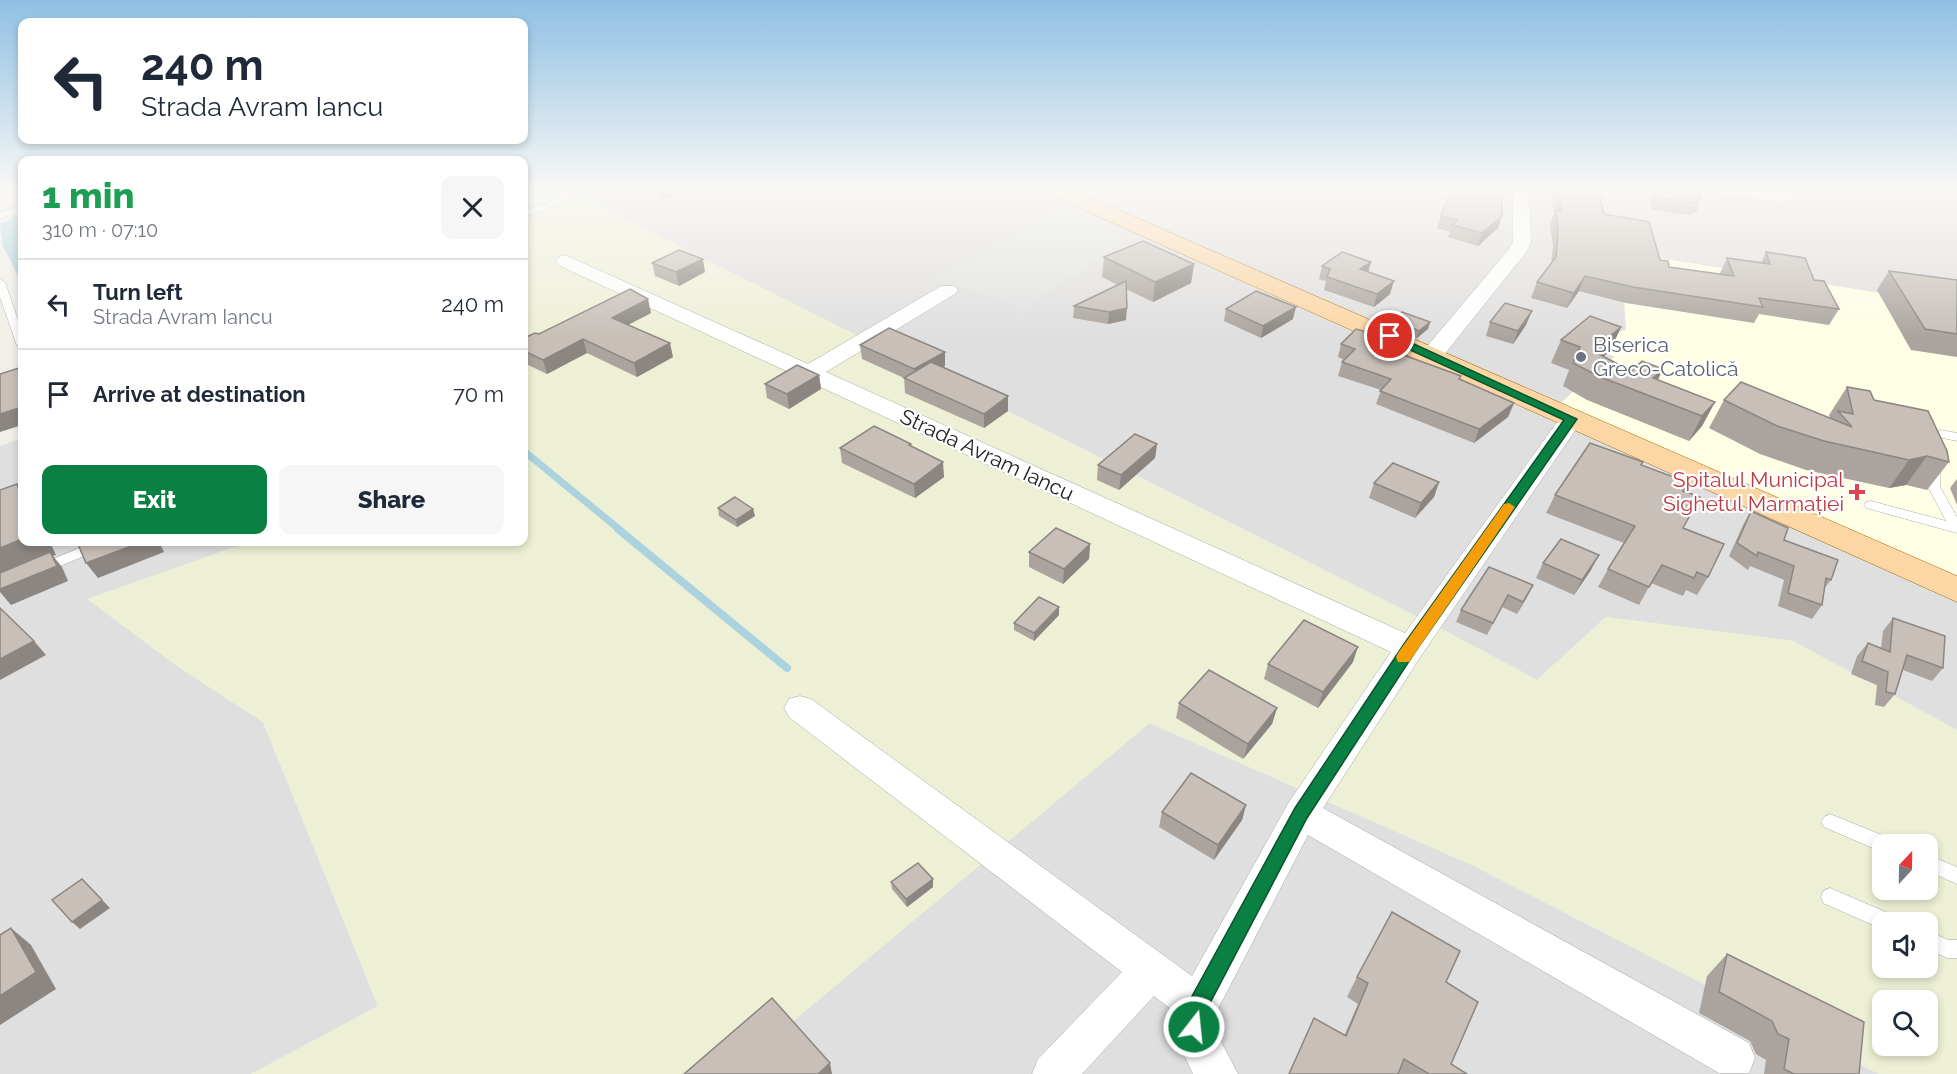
<!DOCTYPE html>
<meta charset="utf-8">
<style>
body{margin:0;font-family:Raleway,sans-serif;background:#f6f6f7;color:#1f2937;height:100vh;display:flex;flex-direction:column;font-size:22px;white-space:nowrap}
*{box-sizing:border-box;margin:0}
p{font-size:20px;color:#747a83}
.icon{flex:none;width:33px;height:33px;fill:none;stroke:currentColor;stroke-width:2;stroke-linecap:round;stroke-linejoin:round}
.map{position:relative;flex:1;overflow:hidden}
.side{position:absolute;left:18px;top:156px;width:510px;height:390px;display:flex;flex-direction:column;background:#fff;border-radius:12px;box-shadow:0 3px 9px #0003}
.side>*{flex:none}
.hud{position:absolute;left:18px;top:18px;width:510px;height:126px;border-radius:12px;box-shadow:0 3px 9px #0003;background:#fff;color:#1f2937;overflow:hidden}
.needle{width:39px;rotate:22deg}
.fabs{position:absolute;left:1872px;top:834px;display:grid;gap:12px}
.fabs a{display:grid;place-items:center;width:66px;height:66px;border-radius:12px;background:#fff;box-shadow:0 3px 9px #0003;font-size:30px}
.pin{position:absolute;display:grid;place-items:center;width:51px;height:51px;color:#fff;margin:-26px;border:3px solid #fff;border-radius:50%;box-shadow:0 2px 6px #0007}
.me{position:absolute;width:66px;margin:-33px;rotate:16deg;stroke-linejoin:round;filter:drop-shadow(0 0 4px #0008)}
.turn{display:flex;align-items:center;gap:21px;height:126px;padding:0 24px;font-size:27px}
.turn .icon{width:78px;height:78px;stroke-width:2.5}
.turn b{display:block;font-size:42px;line-height:51px}
.round{display:grid;place-items:center;flex:none;width:63px;height:63px;border-radius:12px;background:#f6f6f7}
.summary{display:flex;align-items:center;justify-content:space-between;height:102px;padding:0 24px}
h1{font-size:36px;font-weight:800;line-height:45px;color:#1e9e55}
.button{display:flex;gap:12px;margin-top:auto;padding:12px 24px}
.button a{flex:1;height:69px;border-radius:12px;background:#0b8043;color:#fff;font-size:24px;font-weight:800;line-height:69px;text-align:center}
.button a+a{background:#f6f6f7;color:#1f2937}
ul{padding:0;list-style:none}
li{display:flex;align-items:center;gap:18px;height:90px;padding:0 24px;border-top:2px solid #e0e1e3}
li div{flex:1}
li b{display:block;font-size:22px}
li em{font-style:normal}
.map>svg:first-child{display:block}
.residential{fill:#e0dfdf}
.education{fill:#ffffe5}
.farmland{fill:#eef0d5;fill-rule:evenodd}
.parking{fill:#e2e2e2}
.water{fill:#aad3df}
.lines{fill:none;stroke-linecap:round;stroke-linejoin:round}
.stream-far1{stroke:#aad3df;stroke-width:7}
.stream{stroke:#aad3df;stroke-width:8}
.service-casing{stroke:#a9a9a9;stroke-width:1}
.minor-casing{stroke:#a9a9a9;stroke-width:1}
.primary-casing{stroke:#a06b00;stroke-width:1}
.service{fill:#fff;fill-rule:evenodd}
.minor{fill:#fff;fill-rule:evenodd}
.primary{fill:#fcd6a4;fill-rule:evenodd}
.wall{fill:#aba49e}
.shaded-wall{fill:#8b8681}
.building{fill:#c7bfb8;stroke:#8b8681;stroke-width:1.5}
.route{fill:#0b8043;stroke:#07532c;stroke-width:1.5}
.slow{fill:#f59e0b}
.worship-dot{fill:#6b7280;stroke:#fff;stroke-width:2}
.health-dot{fill:#e0444e;stroke:#fff;stroke-width:2}
.labels{text-anchor:middle;stroke-width:4.5;stroke-linejoin:round;paint-order:stroke}
.worship-label{font-size:21px;fill:#5b616d;stroke:#fff;text-anchor:start}
.street-label{font-size:21px;fill:#222;stroke:#fff}
.health-label{font-size:21px;fill:#be3a42;stroke:#fff;text-anchor:end}
</style>
<div class="map">
<svg width="1957" height="1074" viewBox="0 0 1957 1074">
<rect width="100%" height="100%" fill="#f2efe9"/>
<!-- residential -->
<g class="residential">
<polygon points="585,188 1957,188 1957,730 1793,641 1606,617 1537,680 1436,626 591,202"/>
<polygon points="22,438 22,542 249,542 88,599 177,666 263,722 378,1006 251,1074 0,1074 0,446"/>
<polygon points="1149,723 1474,866 1879,1074 730,1074"/>
</g>
<!-- education -->
<polygon class="education" points="1621,252 1957,305 1957,578 1558,406 1594,371 1615,357 1586,346 1598,338 1626,330"/>
<!-- farmland -->
<path class="farmland" d="M524,188h61l6,14 845,424 101,54 69,-63 187,24 164,89v344h-78l-405,-208 -324,-143 -420,351h-479l127,-68 -115,-284 -86,-56 -90,-67 162,-57h275zM1882,844h46v46h-46zM1882,922h46v46h-46zM1882,1000h46v46h-46z"/>
<!-- parking -->
<polygon class="parking" points="1066,208 1127,239 1024,308 936,279"/>
<!-- water -->
<polygon class="water" points="22,213 22,280 18,276 3,246 0,224"/>
<g class="lines">
<!-- stream-far1 -->
<polyline class="stream-far1" points="524,451 620,530"/>
<!-- stream -->
<polyline class="stream" points="618,529 787,668"/>
<defs>
<g id="service">
<polygon points="587,188 599,188 524,217 524,211"/>
<polygon points="22,205 22,211 0,219 0,213"/>
<polygon points="0,279 5,282 22,332 22,349 17,346 0,297"/>
<polygon points="1941,430 1957,433 1957,441 1943,438 1940,441 1940,487 1957,517 1957,533 1866,508 1864,505 1866,502 1871,501 1946,521 1928,487 1928,440"/>
<polygon points="94,542 112,542 110,545 46,572 41,574 34,569 36,566"/>
<polygon points="1830,814 1889,838 1892,844 1882,844 1882,852 1824,827 1821,822 1824,817"/>
<polygon points="1928,855 1957,867 1957,884 1928,871"/>
<polygon points="1830,888 1895,916 1897,922 1882,922 1882,929 1823,903 1821,897 1823,891"/>
<polygon points="1928,931 1948,940 1957,940 1957,958 1947,958 1928,949"/>
</g>
<g id="minor">
<polygon points="1513,188 1529,188 1531,242 1527,251 1440,360 1424,360 1421,355 1424,350 1509,249 1513,242"/>
<path d="M1701,188c17,0 83,-4 93,9l-9,5 -76,-9z"/>
<polygon points="565,255 808,364 941,286 955,286 958,290 955,294 826,372 1405,633 1563,414 1579,414 1583,419 1421,656 1323,808 1749,1043 1755,1058 1749,1073 1719,1073 1308,835 1218,1009 1218,1036 1238,1074 1193,1074 1178,1042 1176,1013 1154,996 1082,1074 1032,1074 1038,1059 1122,972 789,717 784,708 789,699 800,696 811,699 1192,976 1289,802 1391,652 558,265 556,261 558,257"/>
</g>
<polygon id="primary" points="1041,188 1068,188 1957,576 1957,602 1044,192"/>
</defs>
<!-- service casing -->
<use href="#service" class="service-casing"/>
<!-- minor casing -->
<use href="#minor" class="minor-casing"/>
<!-- primary casing -->
<use href="#primary" class="primary-casing"/>
<!-- service -->
<use href="#service" class="service"/>
<!-- minor -->
<use href="#minor" class="minor"/>
<!-- primary -->
<use href="#primary" class="primary"/>
</g>
<!-- wall -->
<g class="wall">
<polygon points="636,188 690,188 663,199"/>
<polygon points="1550,188 1598,188 1604,214 1669,267 1720,274 1720,273 1727,258 1761,263 1766,252 1814,280 1839,309 1829,325 1759,314 1754,323 1626,303 1579,291 1567,308 1531,298 1537,282 1551,264 1553,246 1550,224 1554,214"/>
<polygon points="1648,188 1697,188 1701,200 1696,213 1693,212 1691,215 1652,210"/>
<polygon points="1946,188 1957,188 1957,194"/>
<polygon points="1441,216 1498,228 1478,246 1448,237 1450,232 1437,228"/>
<polygon points="1104,257 1194,264 1191,283 1153,302 1126,289 1126,320 1108,324 1073,318 1074,306 1118,285 1102,277"/>
<polygon points="1371,262 1368,272 1390,294 1374,307 1324,290 1326,281 1319,279 1322,266"/>
<polygon points="652,263 705,272 679,286 655,276"/>
<polygon points="1889,271 1957,280 1957,357 1911,350 1877,290"/>
<polygon points="1226,309 1293,319 1261,338 1224,321"/>
<polygon points="651,313 628,325 673,357 637,377 587,353 547,374 524,363 524,338 539,334"/>
<polygon points="1392,319 1430,322 1428,329 1417,338 1390,326"/>
<polygon points="1490,322 1526,325 1513,344 1486,336"/>
<polygon points="1621,327 1610,351 1603,357 1631,371 1663,369 1658,380 1715,402 1702,426 1689,441 1587,400 1563,386 1569,370 1551,363 1561,340"/>
<polygon points="1341,344 1396,352 1514,403 1508,417 1474,443 1376,404 1381,390 1338,376 1342,362 1344,360 1338,357"/>
<polygon points="860,345 945,366 943,367 1008,396 1008,411 984,428 905,393 904,378 862,359"/>
<polygon points="819,375 821,389 789,409 767,398 765,384"/>
<polygon points="1847,387 1874,400 1949,462 1927,490 1906,485 1889,488 1806,470 1760,454 1709,428 1724,400 1830,418 1829,415"/>
<polygon points="1157,444 1155,458 1119,490 1097,480 1098,465"/>
<polygon points="840,448 944,477 915,498 842,463"/>
<polygon points="1642,465 1683,491 1683,528 1708,577 1697,595 1686,590 1683,596 1651,583 1639,605 1598,587 1608,569 1624,543 1546,513 1555,495"/>
<polygon points="1957,479 1957,505 1950,488"/>
<polygon points="1439,482 1434,497 1415,518 1369,498 1374,483"/>
<polygon points="718,508 753,509 755,516 737,527 719,516"/>
<polygon points="1751,511 1831,580 1824,589 1822,605 1812,619 1778,606 1784,580 1750,566 1748,570 1729,556 1743,525"/>
<polygon points="1090,544 1089,559 1063,584 1029,567 1029,552"/>
<polygon points="1543,563 1591,570 1574,595 1536,578"/>
<polygon points="1533,585 1517,614 1502,607 1487,635 1456,622 1461,610"/>
<polygon points="1059,607 1059,615 1034,641 1014,630 1014,623"/>
<polygon points="1893,618 1943,668 1932,681 1903,670 1895,694 1884,707 1875,705 1877,685 1851,674 1857,656 1868,643 1881,648 1883,631"/>
<polygon points="1353,662 1318,708 1264,679 1268,664"/>
<polygon points="1179,703 1277,708 1272,724 1243,759 1176,718"/>
<polygon points="1246,805 1242,820 1214,860 1159,827 1162,812"/>
<polygon points="933,879 933,887 907,907 892,889 891,882"/>
<polygon points="1727,954 1859,1074 1764,1074 1766,1060 1756,1054 1750,1041 1699,1013 1707,976"/>
<polygon points="1357,977 1446,982 1451,1064 1467,1074 1289,1074 1344,1036 1358,1004 1347,997"/>
</g>
<!-- shaded-wall -->
<g class="shaded-wall">
<polygon points="661,188 690,188 663,199"/>
<polygon points="1502,216 1498,228 1478,246 1482,233"/>
<polygon points="703,259 705,272 679,286 676,272"/>
<polygon points="1371,262 1367,275 1360,269"/>
<polygon points="1194,264 1191,283 1153,302 1155,282"/>
<polygon points="1585,276 1579,291 1567,308 1574,293"/>
<polygon points="1394,281 1390,294 1374,307 1377,294"/>
<polygon points="648,299 651,313 616,331 612,318"/>
<polygon points="1296,307 1293,319 1261,338 1263,326"/>
<polygon points="1127,308 1126,320 1108,324 1109,312"/>
<polygon points="1532,311 1526,325 1513,344 1518,331"/>
<polygon points="1430,322 1428,329 1417,338 1419,331"/>
<polygon points="1621,327 1610,351 1587,370 1593,351"/>
<polygon points="583,339 587,353 547,374 543,360"/>
<polygon points="1400,340 1396,353 1387,349"/>
<polygon points="670,343 673,357 637,377 634,363"/>
<polygon points="945,352 945,366 915,383 914,369"/>
<polygon points="1663,369 1651,392 1653,378"/>
<polygon points="819,375 821,389 789,409 787,394"/>
<polygon points="1008,396 1008,411 984,428 984,414"/>
<polygon points="1715,402 1702,426 1689,441 1702,416"/>
<polygon points="1514,403 1508,417 1474,443 1479,429"/>
<polygon points="22,407 22,425 0,432 0,414"/>
<polygon points="1157,444 1155,458 1119,490 1121,475"/>
<polygon points="1927,456 1906,485 1889,488 1909,460"/>
<polygon points="943,462 944,477 915,498 914,484"/>
<polygon points="1439,482 1434,497 1415,518 1421,503"/>
<polygon points="753,509 755,516 737,527 736,520"/>
<polygon points="22,539 22,542 50,542 56,555 53,556 62,567 68,581 11,605 0,592 0,548"/>
<polygon points="142,542 159,542 164,552 98,578 86,563"/>
<polygon points="1090,544 1089,559 1063,584 1064,569"/>
<polygon points="1599,555 1591,570 1574,595 1582,580"/>
<polygon points="1533,585 1527,597 1517,614 1523,602"/>
<polygon points="1059,607 1059,615 1034,641 1034,633"/>
<polygon points="34,641 46,655 0,680 0,659"/>
<polygon points="1358,647 1353,662 1318,708 1323,692"/>
<polygon points="1277,708 1272,724 1243,759 1248,744"/>
<polygon points="1246,805 1242,820 1214,860 1218,845"/>
<polygon points="82,879 110,908 80,929 72,922"/>
<polygon points="933,879 933,887 907,907 906,899"/>
<polygon points="11,928 31,945 56,989 0,1025 0,996"/>
<polygon points="830,1063 832,1074 818,1074"/>
</g>
<!-- building -->
<g class="building">
<polygon points="1452,188 1502,188 1502,216 1482,233 1452,225 1457,220 1441,216"/>
<polygon points="1558,188 1598,188 1604,214 1649,222 1660,260 1668,261 1669,267 1734,276 1727,258 1770,264 1766,252 1805,258 1814,280 1824,281 1839,309 1759,298 1763,307 1633,287 1585,276 1574,293 1537,282 1556,257 1558,231 1556,210 1561,211"/>
<polygon points="1655,188 1697,188 1701,200 1696,200 1697,203 1658,198"/>
<polygon points="1143,241 1194,264 1155,282 1104,257"/>
<polygon points="679,250 703,259 676,272 652,263"/>
<polygon points="1342,252 1371,262 1360,269 1394,281 1377,294 1327,277 1330,269 1322,266"/>
<polygon points="1889,271 1957,280 1957,334 1925,329"/>
<polygon points="1126,281 1127,308 1109,312 1074,306"/>
<polygon points="630,289 648,299 612,318 670,343 634,363 583,339 543,360 524,351 524,338 535,333 539,334"/>
<polygon points="1256,291 1296,307 1263,326 1226,309"/>
<polygon points="1505,303 1532,311 1518,331 1490,322"/>
<polygon points="1402,312 1430,322 1419,331 1392,319"/>
<polygon points="1590,316 1621,327 1593,351 1631,371 1642,361 1663,369 1653,378 1715,402 1702,416 1598,376 1573,363 1580,347 1561,340"/>
<polygon points="889,328 945,352 914,369 860,345"/>
<polygon points="1373,328 1400,340 1387,349 1461,376 1459,379 1514,403 1479,429 1380,391 1391,379 1342,362 1355,349 1341,344 1356,329 1367,332"/>
<polygon points="931,362 1008,396 984,414 904,378"/>
<polygon points="797,365 819,375 787,394 765,384"/>
<polygon points="22,367 22,407 0,414 0,374"/>
<polygon points="1741,382 1852,427 1838,411 1853,414 1847,387 1870,391 1874,400 1928,411 1947,451 1949,462 1927,456 1909,460 1824,441 1777,426 1724,400"/>
<polygon points="874,426 911,444 909,445 943,462 914,484 840,448"/>
<polygon points="1135,434 1157,444 1121,475 1098,465"/>
<polygon points="1590,443 1643,462 1641,465 1687,482 1683,491 1700,497 1683,528 1724,544 1708,577 1697,572 1694,578 1662,565 1649,587 1608,569 1635,526 1555,495"/>
<polygon points="1393,463 1439,482 1421,503 1374,483"/>
<polygon points="17,484 22,497 22,539 0,548 0,490"/>
<polygon points="735,497 753,509 736,520 718,508"/>
<polygon points="1751,511 1788,528 1784,540 1838,560 1831,580 1826,578 1822,605 1788,593 1794,566 1758,552 1757,556 1737,543"/>
<polygon points="1056,528 1090,544 1064,569 1029,552"/>
<polygon points="1561,539 1599,555 1582,580 1543,563"/>
<polygon points="77,542 142,542 86,563"/>
<polygon points="50,552 57,566 0,589 0,573"/>
<polygon points="1489,567 1533,585 1523,602 1508,595 1493,623 1461,610"/>
<polygon points="1039,597 1059,607 1034,633 1014,623"/>
<polygon points="0,608 34,641 0,659"/>
<polygon points="1893,618 1945,636 1943,668 1907,655 1895,694 1886,692 1888,672 1862,661 1868,643 1890,652"/>
<polygon points="1304,620 1358,647 1323,692 1268,664"/>
<polygon points="1209,670 1277,708 1248,744 1179,703"/>
<polygon points="1191,773 1246,805 1218,845 1162,812"/>
<polygon points="918,863 933,879 906,899 891,882"/>
<polygon points="82,879 102,900 72,922 52,900"/>
<polygon points="1392,912 1460,951 1446,982 1478,1002 1451,1064 1467,1074 1429,1074 1404,1059 1398,1074 1289,1074 1314,1018 1346,1036 1368,983 1357,977"/>
<polygon points="11,928 36,972 0,996 0,935"/>
<polygon points="1727,954 1864,1022 1859,1074 1794,1074 1784,1069 1789,1039 1778,1034 1772,1021 1719,992"/>
<polygon points="772,998 830,1063 818,1074 684,1074"/>
</g>
<!-- sky -->
<linearGradient id="sky" x2="0" y2="1"><stop stop-color="#8fc0e4"/><stop offset="0.56" stop-color="#f9f8f5"/><stop offset="1" stop-color="#f9f8f5" stop-opacity="0"/></linearGradient>
<rect width="1957" height="338" fill="url(#sky)"/>
<!-- route -->
<polygon class="route" points="1390,333 1577,419 1415,652 1307,818 1208,1007 1201,1034 1194,1037 1186,1034 1183,1027 1191,998 1295,808 1404,644 1564,420 1386,339 1386,334"/>
<!-- slow -->
<polygon class="slow" points="1509,503 1515,507 1409,662 1398,662 1396,657 1398,653 1504,504"/>
<!-- markers -->
<circle class="worship-dot" cx="1581" cy="357" r="6"/>
<path class="health-dot" d="M1854 483h6v6h6v6h-6v6h-6v-6h-6v-6h6z"/>
<g class="labels">
<!-- worship labels -->
<g class="worship-label">
<text x="1593" y="352">Biserica<tspan x="1593" dy="24">Greco-Catolică</tspan></text>
</g>
<!-- street labels -->
<g class="street-label">
<text transform="translate(987 455) rotate(25)" y="7">Strada Avram Iancu</text>
</g>
<!-- health labels -->
<g class="health-label">
<text x="1844" y="487">Spitalul Municipal<tspan x="1844" dy="24">Sighetul Marmației</tspan></text>
</g>
</g>
</svg>
<div class="fabs">
<a><svg class="needle" viewBox="-14 -14 28 28"><path d="M0-13l5 13h-10z" fill="#e53935"/><path d="M0 13l5-13h-10z" fill="#747a83"/></svg></a>
<a><svg class="icon" aria-label="sound" viewBox="0 0 24 24"><path d="M4 9h4l5-4v14l-5-4H4zM17 9q2 3 0 6"/></svg></a>
<a><svg class="icon" aria-label="search" viewBox="0 0 24 24"><circle cx="10" cy="10" r="6"/><path d="M15 15l6 6"/></svg></a>
</div>
<div class="pin" style="left:1390px;top:336px;background:#d93025"><svg class="icon" aria-label="arrive" viewBox="0 0 24 24"><path d="M6 21V4h12l-3 4 3 4H6"/></svg></div>
<svg class="me" style="left:1194px;top:1027px" viewBox="-20 -20 40 40"><circle r="17" fill="#0b8043" stroke="#fff" stroke-width="3"/><path d="M0-11L8 9 0 5-8 9z" fill="#fff"/></svg>
<div class="hud">
<div class="turn"><svg class="icon" aria-label="left" viewBox="0 0 24 24"><path d="M17 20v-9H6M10 6l-5 5 5 5"/></svg><div><b>240 m</b>Strada Avram Iancu</div></div>
</div>
<section class="side">
<div class="summary"><div><h1>1 min</h1><p>310 m · 07:10</p></div><a class="round"><svg class="icon" aria-label="close" viewBox="0 0 24 24"><path d="M6 6l12 12M18 6L6 18"/></svg></a></div>
<ul>
<li><svg class="icon" aria-label="left" viewBox="0 0 24 24"><path d="M17 20v-9H6M10 6l-5 5 5 5"/></svg><div><b>Turn left</b><p>Strada Avram Iancu</p></div><em>240 m</em></li>
<li><svg class="icon" aria-label="arrive" viewBox="0 0 24 24"><path d="M6 21V4h12l-3 4 3 4H6"/></svg><div><b>Arrive at destination</b></div><em>70 m</em></li>
</ul>
<div class="button"><a>Exit</a><a>Share</a></div>
</section>
</div>
